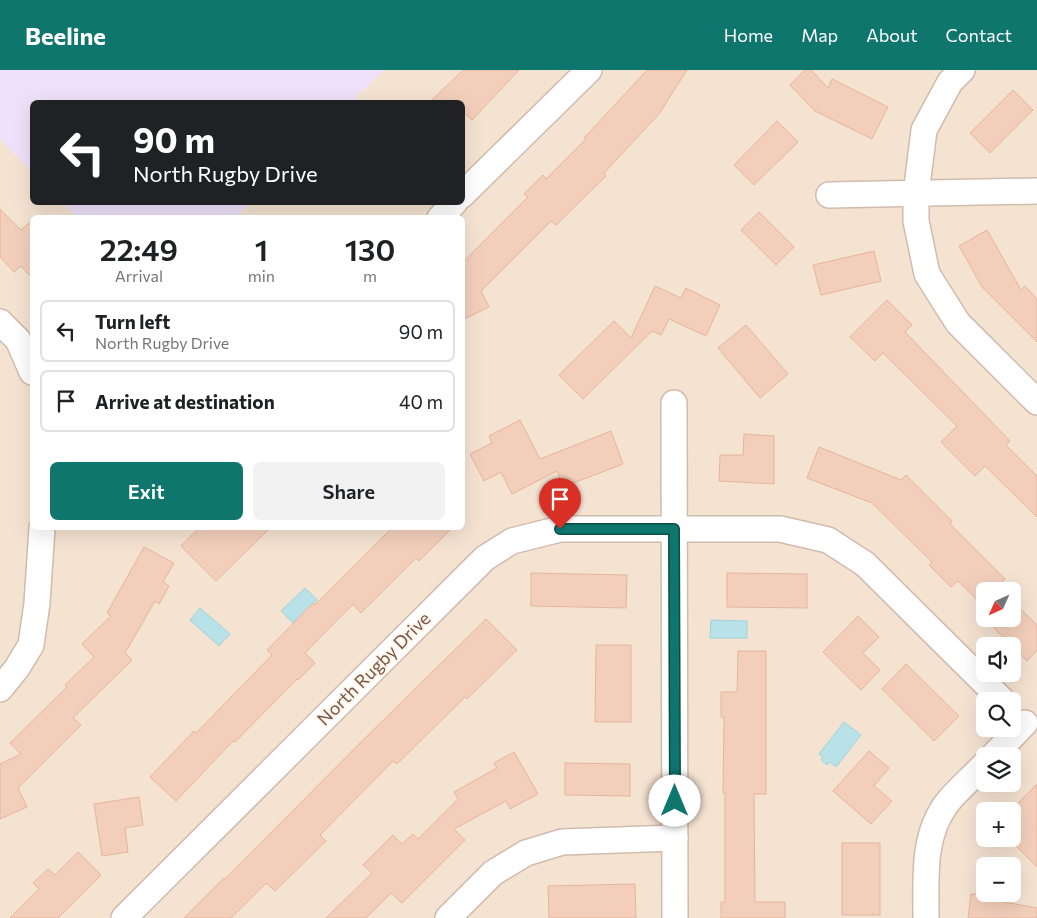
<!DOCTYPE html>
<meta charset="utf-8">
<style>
body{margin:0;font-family:Commissioner,sans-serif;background:#f2f2f2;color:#202124;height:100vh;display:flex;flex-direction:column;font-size:19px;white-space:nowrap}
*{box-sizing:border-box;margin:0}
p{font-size:16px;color:#757577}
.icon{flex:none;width:28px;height:28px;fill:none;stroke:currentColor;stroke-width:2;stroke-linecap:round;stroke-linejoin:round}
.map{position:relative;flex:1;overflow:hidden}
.side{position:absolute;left:30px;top:145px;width:435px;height:315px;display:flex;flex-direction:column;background:#fff;border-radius:8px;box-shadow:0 5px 20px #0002}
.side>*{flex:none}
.guide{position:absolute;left:30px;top:30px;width:435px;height:105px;border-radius:8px;box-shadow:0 5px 20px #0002;background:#202124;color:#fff;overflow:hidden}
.needle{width:32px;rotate:225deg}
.controls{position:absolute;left:976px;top:512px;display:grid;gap:10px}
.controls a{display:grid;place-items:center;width:45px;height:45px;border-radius:8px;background:#fff;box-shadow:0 5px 20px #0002;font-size:25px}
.pin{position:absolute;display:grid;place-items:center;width:42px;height:42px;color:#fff;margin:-51px -21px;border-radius:50% 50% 50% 0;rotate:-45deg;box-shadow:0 0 5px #0007}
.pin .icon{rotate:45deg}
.me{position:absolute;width:55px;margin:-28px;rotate:0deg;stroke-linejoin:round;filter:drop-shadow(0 0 4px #0008)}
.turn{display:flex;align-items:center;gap:18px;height:105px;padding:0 20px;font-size:22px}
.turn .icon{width:65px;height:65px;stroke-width:2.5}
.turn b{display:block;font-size:35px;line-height:42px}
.eta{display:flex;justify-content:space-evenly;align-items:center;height:85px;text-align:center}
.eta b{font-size:30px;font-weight:600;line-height:35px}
.cta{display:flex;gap:10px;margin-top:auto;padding:10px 20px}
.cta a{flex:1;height:58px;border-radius:8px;background:#0f766e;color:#fff;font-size:20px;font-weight:600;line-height:58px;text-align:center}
.cta a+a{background:#f2f2f2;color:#202124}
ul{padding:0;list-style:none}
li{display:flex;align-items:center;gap:15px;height:62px;margin:0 10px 8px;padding:0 10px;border:2px solid #e0e0e0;border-radius:8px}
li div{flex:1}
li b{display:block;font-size:19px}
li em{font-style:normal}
header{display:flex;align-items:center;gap:30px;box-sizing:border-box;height:70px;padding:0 25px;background:#0f766e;color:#fff}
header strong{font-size:24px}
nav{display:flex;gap:28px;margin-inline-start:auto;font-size:18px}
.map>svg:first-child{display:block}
.residential{fill:#f5e3d2;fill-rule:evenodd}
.education{fill:#efe1f9}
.water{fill:#b8e2e7;stroke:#9ed2d9}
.building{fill:#f3cfbb;stroke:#e6b49b}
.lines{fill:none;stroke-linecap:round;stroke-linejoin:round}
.street-casing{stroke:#d1bbad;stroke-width:28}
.street{stroke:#fff;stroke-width:25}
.route-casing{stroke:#0a4d48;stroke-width:12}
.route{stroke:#0f766e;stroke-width:9}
.labels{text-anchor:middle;stroke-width:4;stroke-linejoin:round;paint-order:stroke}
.street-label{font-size:18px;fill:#765749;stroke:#fff6eb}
</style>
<header>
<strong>Beeline</strong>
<nav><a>Home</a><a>Map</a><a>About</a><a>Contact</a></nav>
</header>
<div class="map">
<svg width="1037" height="848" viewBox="0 0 1037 848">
<rect width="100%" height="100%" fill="#fdf2e4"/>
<!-- residential -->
<path class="residential" d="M384,0h653v848h-1037v-779l32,33v30l30,1 15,14 -45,1v310h430v-310l-227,-1 15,-14 212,-1v-100h-111zM985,521h27v28h-27zM985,576h27v28h-27zM985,631h27v28h-27zM985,686h27v28h-27zM985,741h27v28h-27zM985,796h27v28h-27z"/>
<!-- education -->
<g class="education">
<polygon points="0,0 384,0 351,32 32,32 32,102 0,69"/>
<polygon points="63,133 250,133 235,148 77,147"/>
</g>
<!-- water -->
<g class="water">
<polygon points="305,518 317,530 294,554 281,541"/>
<polygon points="200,538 230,564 219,576 190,550"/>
<polygon points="711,550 747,551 747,568 710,568"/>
<polygon points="844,652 861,665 836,697 830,692 827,695 821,690 823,687 819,684"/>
</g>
<!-- building -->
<g class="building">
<polygon points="463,0 519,0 472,50 462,41 462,32 430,32"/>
<polygon points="647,0 687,0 659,44 604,103 606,106 556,155 551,151 481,221 489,237 462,250 462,193 528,127 524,124 543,105 546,109 586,69 584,68"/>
<polygon points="805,0 811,0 828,18 832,9 888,37 872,69 815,41 790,15"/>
<polygon points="1013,20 1033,40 990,83 970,63"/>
<polygon points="777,51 798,72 754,115 734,95"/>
<polygon points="0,139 21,160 32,150 32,208 21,196 14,202 0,187"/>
<polygon points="759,142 794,177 776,195 741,160"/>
<polygon points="987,160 1021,220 1025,216 1037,229 1037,272 982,217 959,176"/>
<polygon points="874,181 881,211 821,225 813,195"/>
<polygon points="655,216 681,228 686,218 720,235 706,266 669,249 661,265 652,261 583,329 559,305 614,251 631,268"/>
<polygon points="887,230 912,255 905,262 1010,371 1006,375 1037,406 1037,447 985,396 975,406 941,372 957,356 883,283 875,291 850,267"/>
<polygon points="746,255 788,304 760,328 718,278"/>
<polygon points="520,350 540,389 611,361 623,394 563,417 557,401 512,424 501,402 484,411 470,384 492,373 489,366"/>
<polygon points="744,364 774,366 774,414 719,411 720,385 743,385"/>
<polygon points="819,377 901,410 906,405 952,451 950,454 1005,509 998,516 1003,521 985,521 985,538 958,511 951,517 929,495 932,492 872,433 807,408"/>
<polygon points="199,458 270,458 216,511 181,476"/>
<polygon points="392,458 452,458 419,491 416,488 361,543 353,534 305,583 315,593 298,610 297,609 235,672 233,671 176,731 150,707 194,661 196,663 272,585 267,580 313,533 315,535"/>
<polygon points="144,477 174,493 163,512 169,516 159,534 155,531 125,583 132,590 73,648 81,655 18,718 27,737 0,749 0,694 21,684 10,673 67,617 65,615 94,587 82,574 111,546 107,543"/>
<polygon points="531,503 627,505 626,538 531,536"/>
<polygon points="727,503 807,504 807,538 727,537"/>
<polygon points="1012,531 1037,555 1037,580 1027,591 983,547 985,544 985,549 1012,549"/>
<polygon points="858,546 879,567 863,583 880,600 861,620 823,582"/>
<polygon points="486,549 517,580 467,629 465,627 397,694 393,691 320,765 326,771 275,821 266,813 231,848 184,848 224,808 225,809 358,675"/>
<polygon points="596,575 631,575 631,652 595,652"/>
<polygon points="738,581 766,581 766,724 754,724 755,832 785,832 785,848 721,848 721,832 725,832 725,723 723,723 724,647 721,647 721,622 737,622"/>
<polygon points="906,594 959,646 934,671 882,619"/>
<polygon points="869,681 889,698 874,716 892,731 871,754 833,721"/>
<polygon points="514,682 538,724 510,739 506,731 454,759 465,770 402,833 391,823 366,848 326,848 372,803 363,795 393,765 402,774 413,764 418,769 458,729 454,722 497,698 494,693"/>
<polygon points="565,693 630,694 630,726 565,725"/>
<polygon points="1037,714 1037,797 1009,769 1012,769 1012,741 1010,741"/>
<polygon points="139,727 143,755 125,758 128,782 102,786 94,734"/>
<rect x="842" y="773" width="38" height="72"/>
<polygon points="78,782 101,805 58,848 10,848 39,819 33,813 48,799 55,805"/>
<polygon points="635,814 636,848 549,848 548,816"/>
<polygon points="971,824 1005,824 1004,832 1037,838 1037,848 968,848"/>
</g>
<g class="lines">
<defs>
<g id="street">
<polyline points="962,0 950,12 924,60 916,124 916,151 927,204 958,253 1037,332"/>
<polyline points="462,125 589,0"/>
<polyline points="829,125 1037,121"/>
<polyline points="440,148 455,132"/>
<polyline points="0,252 18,270 32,302"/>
<polyline points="674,333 675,848"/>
<polyline points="0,619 17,598 31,575 37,533 42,458"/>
<polyline points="993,686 1025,653"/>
<polyline points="124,848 485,488 512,471 560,459 780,459 828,470 865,494 1003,631"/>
<polyline points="448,848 493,803 526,783 562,772 675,768"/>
<path d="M926,848c0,-39 -4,-82 21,-115 11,-14 26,-26 38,-39"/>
</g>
</defs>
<!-- street casing -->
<use href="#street" class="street-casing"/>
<!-- street -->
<use href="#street" class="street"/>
</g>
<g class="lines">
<defs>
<polyline id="route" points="560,459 674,459 675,731"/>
</defs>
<!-- route casing -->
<use href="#route" class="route-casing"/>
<!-- route -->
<use href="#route" class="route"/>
</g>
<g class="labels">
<!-- street labels -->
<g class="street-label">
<text transform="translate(374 599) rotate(-45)" y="6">North Rugby Drive</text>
</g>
</g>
</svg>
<div class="controls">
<a><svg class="needle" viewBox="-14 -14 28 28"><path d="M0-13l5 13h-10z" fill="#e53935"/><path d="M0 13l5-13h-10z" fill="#757577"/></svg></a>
<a><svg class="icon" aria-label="sound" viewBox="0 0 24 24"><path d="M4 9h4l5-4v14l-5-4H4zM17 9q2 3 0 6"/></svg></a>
<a><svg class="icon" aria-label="search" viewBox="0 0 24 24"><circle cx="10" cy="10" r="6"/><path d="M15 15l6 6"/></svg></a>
<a><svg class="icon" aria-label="layers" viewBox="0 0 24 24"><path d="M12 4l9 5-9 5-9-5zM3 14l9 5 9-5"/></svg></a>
<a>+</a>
<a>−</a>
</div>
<div class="pin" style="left:560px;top:459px;background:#d93025"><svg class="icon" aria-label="arrive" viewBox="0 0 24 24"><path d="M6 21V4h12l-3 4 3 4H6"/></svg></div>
<svg class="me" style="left:675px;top:731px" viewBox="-20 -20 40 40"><circle r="19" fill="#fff"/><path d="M0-13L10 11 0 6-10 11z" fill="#0f766e"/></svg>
<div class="guide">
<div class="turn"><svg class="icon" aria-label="left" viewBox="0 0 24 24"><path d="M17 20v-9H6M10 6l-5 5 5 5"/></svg><div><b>90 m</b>North Rugby Drive</div></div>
</div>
<section class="side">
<div class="eta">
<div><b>22:49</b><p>Arrival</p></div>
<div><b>1</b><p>min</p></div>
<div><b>130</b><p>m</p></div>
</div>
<ul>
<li><svg class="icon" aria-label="left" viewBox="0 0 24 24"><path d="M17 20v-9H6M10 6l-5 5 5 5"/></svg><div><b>Turn left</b><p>North Rugby Drive</p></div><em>90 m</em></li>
<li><svg class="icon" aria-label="arrive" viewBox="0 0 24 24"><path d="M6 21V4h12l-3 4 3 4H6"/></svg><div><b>Arrive at destination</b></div><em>40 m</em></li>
</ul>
<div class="cta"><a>Exit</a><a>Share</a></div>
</section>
</div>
